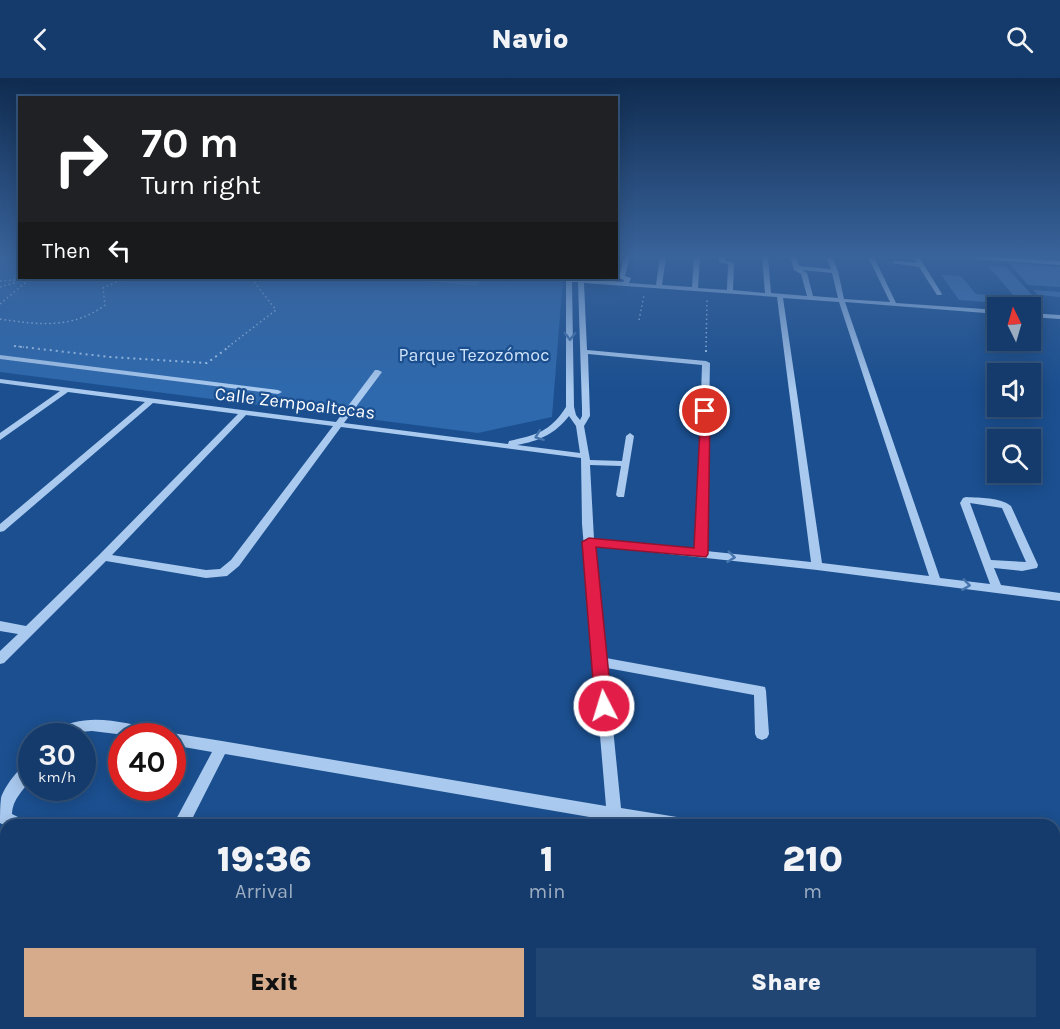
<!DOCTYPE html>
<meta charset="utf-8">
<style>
body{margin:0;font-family:Karla,sans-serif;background:#214673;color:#f1f3f6;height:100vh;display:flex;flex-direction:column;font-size:22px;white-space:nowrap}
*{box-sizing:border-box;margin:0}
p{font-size:20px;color:#9dadc1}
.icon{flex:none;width:33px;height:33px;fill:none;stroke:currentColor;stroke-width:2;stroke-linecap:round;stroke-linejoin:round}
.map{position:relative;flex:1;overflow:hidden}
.panel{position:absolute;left:0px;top:741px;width:1060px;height:210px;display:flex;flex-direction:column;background:#143b6b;border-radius:18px 18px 0 0;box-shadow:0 3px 15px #0003,0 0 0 2px #33557e}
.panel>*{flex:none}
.guide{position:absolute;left:18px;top:18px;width:600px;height:183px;border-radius:0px;box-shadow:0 3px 15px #0003,0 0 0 2px #33557e;background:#202124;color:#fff;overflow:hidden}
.needle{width:39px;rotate:355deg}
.fabs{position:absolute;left:987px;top:219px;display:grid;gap:12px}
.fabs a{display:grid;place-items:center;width:54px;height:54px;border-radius:0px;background:#143b6b;box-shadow:0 3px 15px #0003,0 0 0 2px #33557e;font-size:30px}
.speed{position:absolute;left:18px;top:645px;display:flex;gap:12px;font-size:30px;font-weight:700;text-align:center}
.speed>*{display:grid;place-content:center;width:78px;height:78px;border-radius:50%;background:#143b6b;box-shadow:0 3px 15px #0003,0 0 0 2px #33557e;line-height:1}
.speed small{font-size:15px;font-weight:400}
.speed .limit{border:9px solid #d22;background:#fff;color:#111}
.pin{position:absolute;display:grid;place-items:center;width:51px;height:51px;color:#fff;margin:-26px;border:3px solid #fff;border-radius:50%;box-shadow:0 2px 6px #0007}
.me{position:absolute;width:66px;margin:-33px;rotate:355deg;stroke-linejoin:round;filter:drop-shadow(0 0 4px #0008)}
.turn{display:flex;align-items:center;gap:21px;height:126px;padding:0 24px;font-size:27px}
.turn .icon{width:78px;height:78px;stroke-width:2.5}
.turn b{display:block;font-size:42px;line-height:51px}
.then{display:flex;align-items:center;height:57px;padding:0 24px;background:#0003;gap:12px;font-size:22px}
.eta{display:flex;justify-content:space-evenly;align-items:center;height:102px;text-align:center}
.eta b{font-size:36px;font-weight:800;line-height:42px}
.primary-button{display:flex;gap:12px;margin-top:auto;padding:12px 24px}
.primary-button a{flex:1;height:69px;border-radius:0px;background:#d6ab8b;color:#111;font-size:24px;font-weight:800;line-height:69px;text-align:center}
.primary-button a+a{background:#214673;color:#f1f3f6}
header{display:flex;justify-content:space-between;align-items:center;height:78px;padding:0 24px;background:#143b6b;font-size:27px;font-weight:800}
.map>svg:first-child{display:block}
.green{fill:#2e69ad}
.building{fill:#4478b7}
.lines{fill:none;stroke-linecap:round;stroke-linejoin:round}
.path-far1{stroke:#a9c9ee;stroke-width:1.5;stroke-dasharray:1.5 3;stroke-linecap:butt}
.path{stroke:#a9c9ee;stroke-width:2;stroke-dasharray:2 4;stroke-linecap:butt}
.minor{fill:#a9c9ee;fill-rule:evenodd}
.oneway{stroke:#4674ac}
.route{fill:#e11d48;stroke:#92132f;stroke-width:1.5}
.labels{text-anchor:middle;stroke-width:4.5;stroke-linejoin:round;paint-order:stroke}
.far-park-label{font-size:18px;fill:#cfe3fa;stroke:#1b4f8f}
.far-street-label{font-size:18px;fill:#fff;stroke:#1b4f8f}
</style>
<header><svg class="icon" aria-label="back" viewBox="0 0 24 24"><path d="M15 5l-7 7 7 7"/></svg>Navio<svg class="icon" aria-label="search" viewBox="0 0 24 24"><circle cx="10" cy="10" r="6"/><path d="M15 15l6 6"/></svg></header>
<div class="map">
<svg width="1060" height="951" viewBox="0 0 1060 951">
<rect width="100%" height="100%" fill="#1b4f8f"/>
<!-- green -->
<polygon class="green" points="0,179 19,179 20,200 563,200 552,339 478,355 0,294"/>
<!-- building -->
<g class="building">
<polygon points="1009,185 1060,189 1060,209 1028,207"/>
<polygon points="988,188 1006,189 1034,219 1014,218"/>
<polygon points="941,197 961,198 976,216 1006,218 1013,226 959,222"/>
<polygon points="397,200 483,200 477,208"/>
<polygon points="1033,212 1060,214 1060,219 1038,217"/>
<polygon points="1012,219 1038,221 1044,228 1018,226"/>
</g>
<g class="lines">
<!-- path-far1 -->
<g class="path-far1">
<polyline points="0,203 28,201"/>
<polyline points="0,209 17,204"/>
<polyline points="0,226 31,200"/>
<path d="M0,241c38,6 73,10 105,-14l-2,-17 23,-10"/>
<polyline points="639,242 644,217"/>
<polyline points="14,268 24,269"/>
<polyline points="228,269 276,232 251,200"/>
<polyline points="706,269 707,221"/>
</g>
<!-- path -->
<g class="path">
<polyline points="14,268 110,279 207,285 230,268"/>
<polyline points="706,274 706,268"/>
</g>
<!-- minor -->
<g class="minor">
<path d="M624,179h6l-5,19 6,2 -2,5 27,2 4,-28h6l-4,28 30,2 2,-30h6l-2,31 29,2 1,-26 -9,-2v-5h6v4l9,2 -1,27 32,3 -3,-36h6l3,36 36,3 -6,-22 -7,-4 -4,-13h6l3,9 32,3 -5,-12h6l6,14 6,28 46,3 -22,-45h6l22,46 102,7v4l-153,-12 95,276 50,6 -30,-81 3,-5 3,-1c14,1 34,0 45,9l27,59 -1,3 -15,3 -28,-3 7,17 59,8v8l-243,-31 -223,-24 12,112 154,28 5,1 1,4 3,43 -2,4 -5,2 -5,-2 -2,-4 -1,-39 -147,-27 14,140 56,9 5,3 3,5h-51l-12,-2 1,2h-16v-5l-382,-66 -36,71h-16l39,-73 -40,-7v-9h-39l-41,-5 -13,1 -12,4h-18l2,-4c36,-22 71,-9 109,-2l5,2 2,4 5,-3 50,8 384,65 -24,-282 -1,-66 -240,-31 -102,139 -12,10 -21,2 -100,-17 -102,102 -4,1v-13l18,-17 -18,-3v-10l26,5 74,-72 138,-140 -85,-11 -149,128 -4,1v-8l145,-122 -77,-10 -68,48v-7l60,-42 -60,-8v-4l336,43 39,-52h3l4,2 -38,51 164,21 1,-3c27,-6 41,-9 57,-34v-129h18v1l39,3 1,-2 -5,-2zM802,192l30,3 6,25 -25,-2 -6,-23zM572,204h6l4,126v8l-2,4 -4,-5 -2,-8zM584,205l193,14 34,265 -105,-11 4,-188 -4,-2 -119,-11zM783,220l56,4 90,274 -107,-13zM588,276l114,11 -6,185 -102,-11 -4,-74 31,1 -5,29 2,2h6l10,-61 -4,-3 -4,3 -4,25 -32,-1 -6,-34 6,-10zM246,337l87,11 -102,134 -11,9 -14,1 -94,-15zM569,338l7,10 4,27 -63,-8c22,-4 38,-11 52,-29zM970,425l32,5 24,54 -35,-2z"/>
<polygon points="913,179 919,179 942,216 941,217 937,217 919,189 892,185 895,183 917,185"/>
<polygon points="973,179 996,179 1060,183 1060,187 976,181"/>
<polygon points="1030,235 1060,237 1060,241 1030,239"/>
<polygon points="0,277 278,312 282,314 278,316 0,281"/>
<path d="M32,682c0,6 1,14 -2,19 -7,13 -17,19 -18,35l12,6 3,5h-21v1l-6,-3c0,-8 0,-17 1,-25 3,-11 20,-34 31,-38z"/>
<polygon points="1054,805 1060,806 1060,822 1054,821"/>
<polygon points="6,937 6,945 36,945 38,951 1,951 0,942 1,938"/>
<polygon points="630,945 648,945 649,951 631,951"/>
</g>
</g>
<!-- one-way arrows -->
<defs><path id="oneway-chevron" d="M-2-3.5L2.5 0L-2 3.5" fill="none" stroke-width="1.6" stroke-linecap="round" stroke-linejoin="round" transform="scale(1.5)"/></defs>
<g class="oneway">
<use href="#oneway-chevron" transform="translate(570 258) rotate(90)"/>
<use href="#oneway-chevron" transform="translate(539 358) rotate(159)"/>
<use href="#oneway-chevron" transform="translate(731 479) rotate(6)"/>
<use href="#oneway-chevron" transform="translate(966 507) rotate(7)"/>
</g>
<!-- sky -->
<linearGradient id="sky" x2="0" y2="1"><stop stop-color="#0f2b4f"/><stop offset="0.57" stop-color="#39639b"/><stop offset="1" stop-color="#39639b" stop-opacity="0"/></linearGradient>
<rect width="1060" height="312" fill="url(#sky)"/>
<!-- route -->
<polygon class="route" points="701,330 710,333 708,476 706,479 596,469 612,628 610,633 604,635 598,633 595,628 582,464 589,460 694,470"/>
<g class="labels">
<!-- far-park labels -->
<g class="far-park-label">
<text x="474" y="283">Parque Tezozómoc</text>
</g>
<!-- far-street labels -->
<g class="far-street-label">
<text transform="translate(295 325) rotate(7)" y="6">Calle Zempoaltecas</text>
</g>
</g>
</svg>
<div class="fabs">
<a><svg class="needle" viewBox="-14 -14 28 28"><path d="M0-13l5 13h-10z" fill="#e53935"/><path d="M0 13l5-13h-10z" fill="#9dadc1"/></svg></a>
<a><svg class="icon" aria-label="sound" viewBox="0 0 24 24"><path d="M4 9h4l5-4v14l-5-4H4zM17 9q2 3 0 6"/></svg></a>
<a><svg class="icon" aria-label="search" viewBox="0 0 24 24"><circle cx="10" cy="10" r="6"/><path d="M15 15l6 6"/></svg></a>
</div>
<div class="speed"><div>30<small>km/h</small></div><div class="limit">40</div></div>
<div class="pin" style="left:705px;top:333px;background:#d93025"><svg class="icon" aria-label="arrive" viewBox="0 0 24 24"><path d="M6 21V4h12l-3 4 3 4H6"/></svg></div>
<svg class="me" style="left:604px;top:628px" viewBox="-20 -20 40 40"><circle r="17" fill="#e11d48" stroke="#fff" stroke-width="3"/><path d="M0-11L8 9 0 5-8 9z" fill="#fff"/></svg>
<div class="guide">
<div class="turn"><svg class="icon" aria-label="right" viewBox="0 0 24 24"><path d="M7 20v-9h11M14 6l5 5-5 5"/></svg><div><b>70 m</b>Turn right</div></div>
<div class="then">Then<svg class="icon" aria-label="left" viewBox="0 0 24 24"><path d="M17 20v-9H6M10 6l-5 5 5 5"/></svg></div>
</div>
<section class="panel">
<div class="eta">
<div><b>19:36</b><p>Arrival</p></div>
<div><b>1</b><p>min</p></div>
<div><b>210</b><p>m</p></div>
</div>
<div class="primary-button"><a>Exit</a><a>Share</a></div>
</section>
</div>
